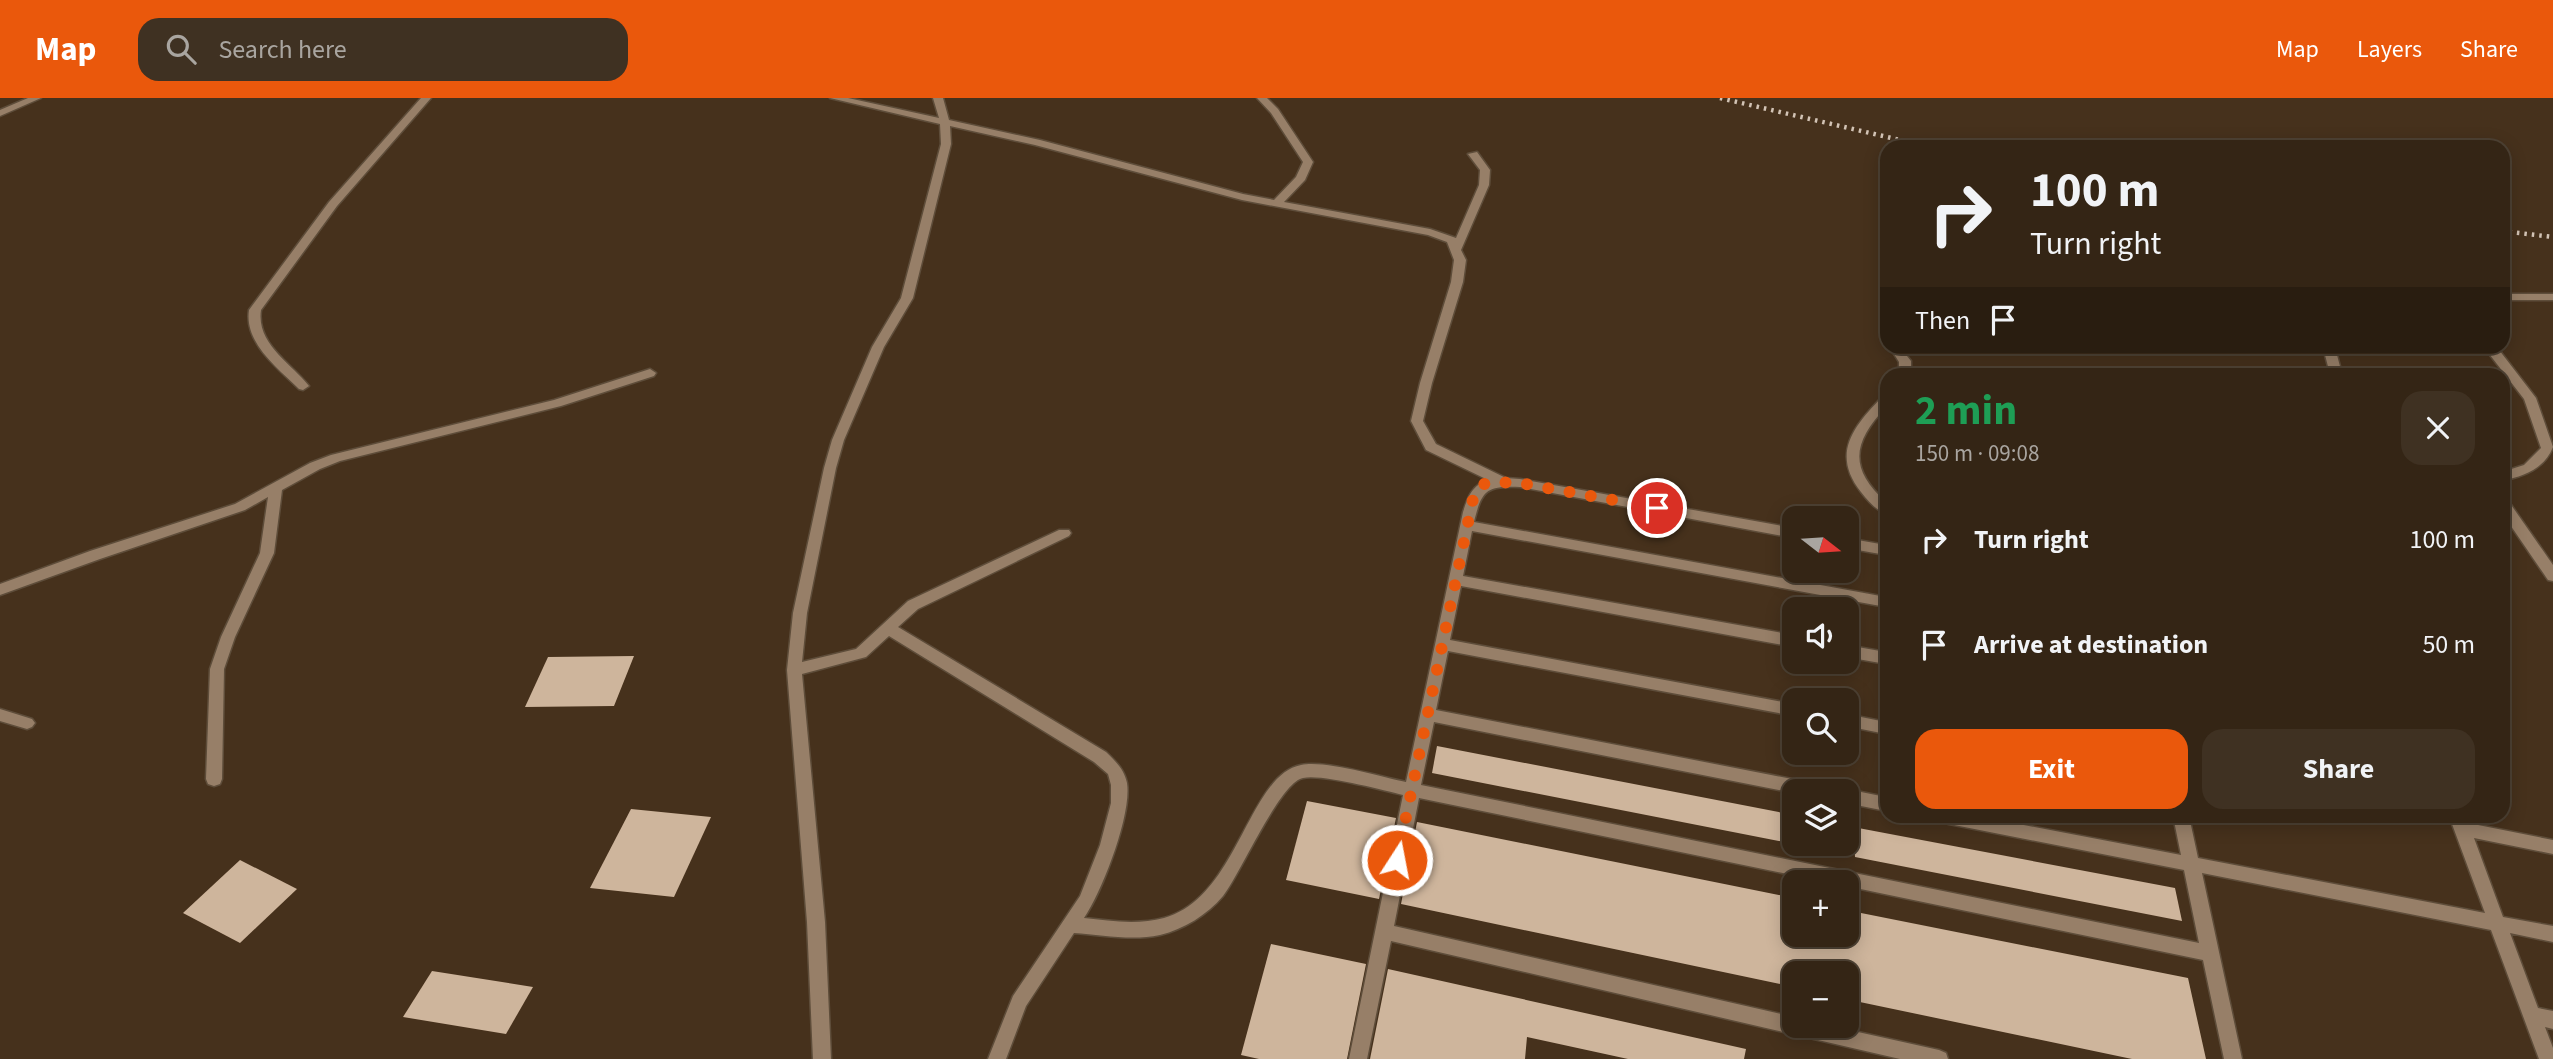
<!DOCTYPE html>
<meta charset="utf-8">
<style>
body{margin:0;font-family:"Source Sans 3",sans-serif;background:#3f3122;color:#f1f3f6;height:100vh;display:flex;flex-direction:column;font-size:26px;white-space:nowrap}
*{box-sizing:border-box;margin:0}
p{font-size:23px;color:#a9a5a0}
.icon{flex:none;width:38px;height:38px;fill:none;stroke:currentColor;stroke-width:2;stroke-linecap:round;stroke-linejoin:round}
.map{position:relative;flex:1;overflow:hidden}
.panel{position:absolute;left:1880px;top:270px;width:630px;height:455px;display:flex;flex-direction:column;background:#342515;border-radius:21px;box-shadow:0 4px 18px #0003,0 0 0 2px #4e4234}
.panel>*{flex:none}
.hud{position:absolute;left:1880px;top:42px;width:630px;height:214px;border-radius:21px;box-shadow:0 4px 18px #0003,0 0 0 2px #4e4234;background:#342515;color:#f1f3f6;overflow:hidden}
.needle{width:46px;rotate:107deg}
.buttons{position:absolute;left:1782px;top:408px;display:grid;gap:14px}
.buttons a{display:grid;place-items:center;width:77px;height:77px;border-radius:14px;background:#342515;box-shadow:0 4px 18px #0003,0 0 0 2px #4e4234;font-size:35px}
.pin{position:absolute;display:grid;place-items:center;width:60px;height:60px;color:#fff;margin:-30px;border:4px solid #fff;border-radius:50%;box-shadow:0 2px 7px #0007}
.me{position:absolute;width:77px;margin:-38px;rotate:11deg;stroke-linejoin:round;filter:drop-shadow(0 0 5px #0008)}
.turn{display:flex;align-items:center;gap:24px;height:147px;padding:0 35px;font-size:32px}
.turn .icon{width:91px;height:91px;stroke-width:2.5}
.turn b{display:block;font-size:49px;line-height:60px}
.then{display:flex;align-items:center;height:66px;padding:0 35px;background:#0003;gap:14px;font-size:26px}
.round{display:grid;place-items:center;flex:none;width:74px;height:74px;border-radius:21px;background:#3f3122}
.overview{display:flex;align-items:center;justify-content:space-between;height:119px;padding:0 35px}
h1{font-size:42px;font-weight:700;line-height:52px;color:#1e9e55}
.button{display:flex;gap:14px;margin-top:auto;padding:14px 35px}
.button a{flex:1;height:80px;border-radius:21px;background:#ea580c;color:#fff;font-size:28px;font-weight:700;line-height:80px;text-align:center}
.button a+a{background:#3f3122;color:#f1f3f6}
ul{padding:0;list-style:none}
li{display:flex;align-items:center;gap:21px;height:105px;padding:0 35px}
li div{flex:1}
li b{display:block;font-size:26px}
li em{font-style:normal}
header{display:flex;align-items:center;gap:42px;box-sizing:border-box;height:98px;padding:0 35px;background:#ea580c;color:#fff}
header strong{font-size:33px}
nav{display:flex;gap:38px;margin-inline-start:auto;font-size:24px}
.search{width:490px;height:63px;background:#3f3122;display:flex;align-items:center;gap:18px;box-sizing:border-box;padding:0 24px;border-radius:21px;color:#a9a5a0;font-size:26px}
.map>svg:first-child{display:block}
.building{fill:#ceb59c}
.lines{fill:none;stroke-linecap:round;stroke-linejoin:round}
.service-casing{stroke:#5e4d3a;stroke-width:3}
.minor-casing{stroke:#5e4d3a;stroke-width:3}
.service{fill:#977f68;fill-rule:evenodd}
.minor{fill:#977f68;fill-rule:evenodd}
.rail{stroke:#d2c3b5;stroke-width:4.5;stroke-dasharray:2.5 5;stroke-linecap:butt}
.route{stroke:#ea580c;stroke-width:12;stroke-dasharray:0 21.6}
</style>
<header>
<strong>Map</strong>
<div class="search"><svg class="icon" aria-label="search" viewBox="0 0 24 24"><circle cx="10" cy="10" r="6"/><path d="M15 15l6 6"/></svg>Search here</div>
<nav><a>Map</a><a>Layers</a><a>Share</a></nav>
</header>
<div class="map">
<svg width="2553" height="961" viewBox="0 0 2553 961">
<rect width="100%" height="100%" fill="#46311c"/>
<!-- building -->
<g class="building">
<polygon points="634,558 614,608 525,609 548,559"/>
<polygon points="1437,648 1794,717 1794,746 1432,675"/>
<polygon points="1307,703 1396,720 1379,801 1286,782"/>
<polygon points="631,711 711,719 674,799 590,790"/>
<polygon points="1417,724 1794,800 1794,836 1852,836 1851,813 2188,880 2206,961 2132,961 1855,903 1854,875 1794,875 1794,889 1401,806"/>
<polygon points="1853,729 2175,790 2182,823 1855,759"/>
<polygon points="240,762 297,791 240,845 183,815"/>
<polygon points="1271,846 1366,866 1347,961 1259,961 1241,957"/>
<polygon points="1388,871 1746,951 1744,961 1628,961 1527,939 1525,961 1370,961"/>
<polygon points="432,873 533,889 506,936 403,919"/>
</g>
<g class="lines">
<defs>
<g id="service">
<polygon points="1889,248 1899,248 1911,263 1911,276 1899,276 1899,264"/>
<polygon points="2331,248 2343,248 2337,257 2342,276 2330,276 2325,257"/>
<path d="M1886,298v11c-33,35 -38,61 0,95v12c-10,-4 -18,-13 -25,-22 -30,-38 -8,-65 21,-95z"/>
<polygon points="2502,400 2507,401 2553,467 2553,483 2548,482 2502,415"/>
</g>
<g id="minor">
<polygon points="28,0 41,0 0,18 0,12"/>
<path d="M421,0h10l-94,108 -76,104c-5,34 30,53 48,76l-6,4 -4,-1c-21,-21 -55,-46 -50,-79l80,-108z"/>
<path d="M830,0h18l91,20 -6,-20h10l6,22 91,20 203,54 31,6 22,-23 7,-15 -32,-49 -14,-15h10l11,11 35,53 -8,18 -21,22 146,27 26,9 23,-53 1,-15 -12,-16 9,-2 13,18 -1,15 -28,65 5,10 -3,22 -31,101 -9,38 13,23 70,34 14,1 274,49v10l-274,-51c-33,-1 -38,2 -46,35l412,75v10l-414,-76 -9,45 331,59v12l-333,-61 -11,54 344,64v12l-346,-65 -12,59 382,74 6,2 2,5h-32v2l-360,-71 -13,63 778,158 -15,-73 -240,-47 -6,-2 -2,-5h41l204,39 -8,-39h16l9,42 287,55 -36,-97h16l3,7 85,17v14l-79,-16 29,79 50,9v16l-43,-9 28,75 15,3v18l-8,-2 8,21v11h-14l-48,-129 -289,-57 40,186h-18l-21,-99 -357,-74v-4h-20l-407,-84 -25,128 400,91v9h37l108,24 7,3 2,6h-48l-509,-118 -24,118h-18l54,-264c-22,-5 -80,-21 -100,-17 -23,4 -62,95 -80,118 -16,19 -39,33 -63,39 -28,6 -58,0 -86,-2l-48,73 -20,53h-18l25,-63 67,-100 20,-51 11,-42v-18l-3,-11 -14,-12 -205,-126 -23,21 -64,17 23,248 6,137h-18l-6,-137 -20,-252 6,-57 31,-145 8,-28 40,-93 29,-49 40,-154 -1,-20zM950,28l85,19 207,55 186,35 19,7 7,18 -3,22 -31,101 -9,38 15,29 62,30c-16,5 -20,17 -25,32l-57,270c-26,-5 -80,-22 -105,-17 -53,10 -63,133 -137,153 -26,7 -54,3 -80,0 18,-26 48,-104 43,-135 -3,-14 -11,-21 -21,-31l-208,-125 20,-18 151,-73 2,-3 -2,-3h-10l-151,71 -52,48 -54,13 5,-49 29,-145 8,-28 40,-93 29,-49 38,-154z"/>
<rect x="2502" y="196" width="51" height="6"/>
<path d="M2483,248h13l40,52 17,49c-9,22 -29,29 -51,34v-9l22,-7 17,-17 -17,-49z"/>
<polygon points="650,271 656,275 654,278 561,308 340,363 320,371 282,392 274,455 235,539 224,571 222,681 220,686 214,688 208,686 206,681 210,571 221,539 260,455 268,399 245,412 100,461 0,497 0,486 90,453 235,406 310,365 331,357 554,302"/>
<polygon points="1846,440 1886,447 1886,457 1846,450"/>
<polygon points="1846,547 1886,554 1886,566 1846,559"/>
<polygon points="0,611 32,621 35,625 32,629 27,631 0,623"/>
<polygon points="1846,616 1886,624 1886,636 1846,628"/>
<polygon points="1846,691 1886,699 1886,713 1846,705 1846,693 1841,693"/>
</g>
</defs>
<!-- service casing -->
<use href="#service" class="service-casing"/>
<!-- minor casing -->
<use href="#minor" class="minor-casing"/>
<!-- service -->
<use href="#service" class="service"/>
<!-- minor -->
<use href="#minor" class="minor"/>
<!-- rail -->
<g class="rail">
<polyline points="1720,0 1930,49"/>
<polyline points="2502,133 2553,139"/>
</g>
</g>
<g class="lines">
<!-- route -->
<polyline class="route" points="1397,762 1474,396 1480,388 1489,384 1520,385 1657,410"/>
</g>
</svg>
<div class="buttons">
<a><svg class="needle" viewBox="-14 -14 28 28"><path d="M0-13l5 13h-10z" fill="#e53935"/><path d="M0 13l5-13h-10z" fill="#a9a5a0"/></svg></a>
<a><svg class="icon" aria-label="sound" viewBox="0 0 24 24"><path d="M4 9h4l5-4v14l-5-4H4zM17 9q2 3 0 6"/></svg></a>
<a><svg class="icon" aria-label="search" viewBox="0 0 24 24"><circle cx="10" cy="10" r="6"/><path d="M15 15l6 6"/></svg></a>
<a><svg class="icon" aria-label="layers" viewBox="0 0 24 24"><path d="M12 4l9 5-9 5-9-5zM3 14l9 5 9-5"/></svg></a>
<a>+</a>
<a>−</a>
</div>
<div class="pin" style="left:1657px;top:410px;background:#d93025"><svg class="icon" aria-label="arrive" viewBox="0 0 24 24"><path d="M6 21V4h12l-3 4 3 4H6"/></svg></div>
<svg class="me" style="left:1397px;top:762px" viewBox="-20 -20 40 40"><circle r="17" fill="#ea580c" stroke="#fff" stroke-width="3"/><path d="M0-11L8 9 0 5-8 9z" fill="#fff"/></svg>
<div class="hud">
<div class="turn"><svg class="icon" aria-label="right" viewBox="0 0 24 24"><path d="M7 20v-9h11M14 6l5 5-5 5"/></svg><div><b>100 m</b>Turn right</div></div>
<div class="then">Then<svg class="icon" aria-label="arrive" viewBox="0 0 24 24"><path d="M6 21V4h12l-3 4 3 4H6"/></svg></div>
</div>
<section class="panel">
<div class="overview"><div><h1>2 min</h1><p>150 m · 09:08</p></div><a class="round"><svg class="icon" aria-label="close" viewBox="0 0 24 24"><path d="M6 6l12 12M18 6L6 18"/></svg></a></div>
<ul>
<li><svg class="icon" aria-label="right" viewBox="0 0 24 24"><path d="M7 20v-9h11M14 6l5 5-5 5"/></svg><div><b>Turn right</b></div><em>100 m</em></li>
<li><svg class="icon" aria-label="arrive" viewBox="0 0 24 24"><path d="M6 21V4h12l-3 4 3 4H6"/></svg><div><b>Arrive at destination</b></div><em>50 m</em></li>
</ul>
<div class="button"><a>Exit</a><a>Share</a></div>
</section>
</div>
